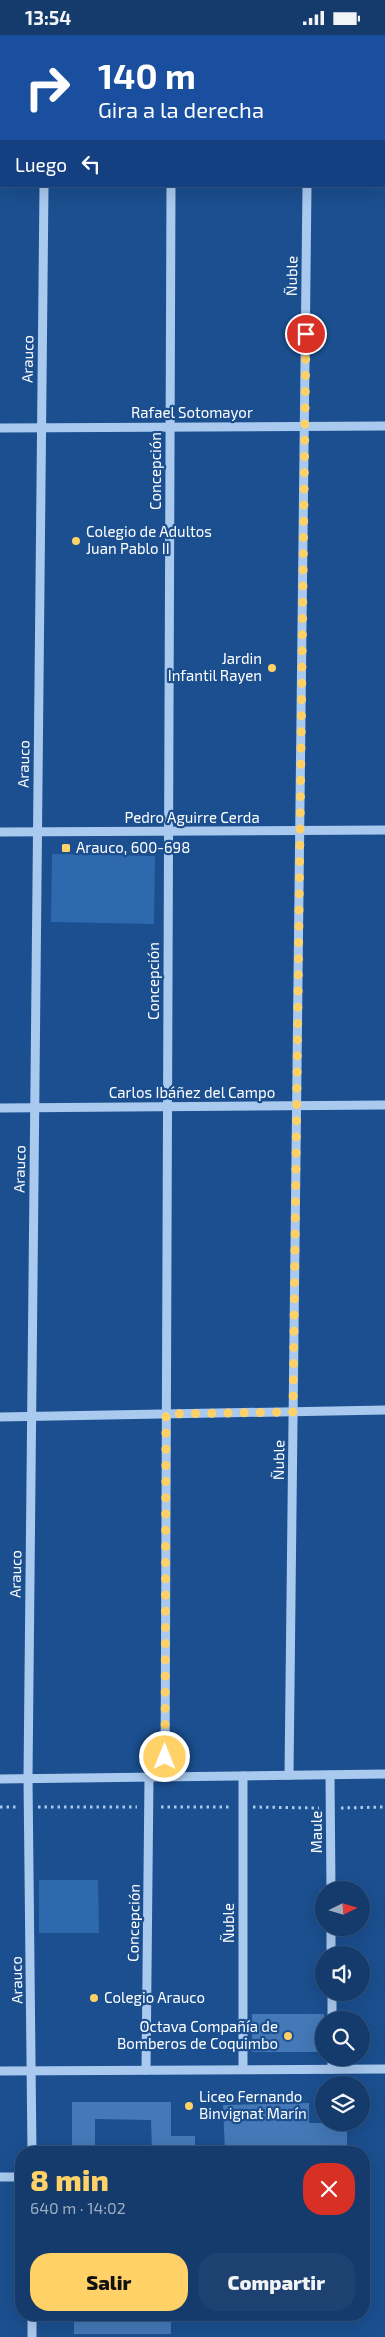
<!DOCTYPE html>
<html lang="es">
<meta charset="utf-8">
<style>
body{margin:0;font-family:"Exo 2",sans-serif;background:#1d4271;color:#f1f3f6;height:100vh;display:flex;flex-direction:column;font-size:19px;white-space:nowrap}
*{box-sizing:border-box;margin:0}
p{font-size:16px;color:#9dadc1}
.icon{flex:none;width:28px;height:28px;fill:none;stroke:currentColor;stroke-width:2;stroke-linecap:round;stroke-linejoin:round}
.map{position:relative;flex:1;overflow:hidden}
.panel{position:absolute;left:15px;top:2111px;width:355px;height:175px;display:flex;flex-direction:column;background:#143b6b;border-radius:20px;box-shadow:0 5px 20px #0002,0 0 0 1px #33557e}
.panel>*{flex:none}
.guide{position:absolute;left:0px;top:0px;width:385px;height:152px;box-shadow:0 5px 20px #0002,0 0 0 1px #33557e;background:#1a4fa0;color:#fff;overflow:hidden}
.needle{width:32px;rotate:85deg}
.tools{position:absolute;left:315px;top:1846px;display:grid;gap:10px}
.tools a{display:grid;place-items:center;width:55px;height:55px;border-radius:50%;background:#143b6b;box-shadow:0 5px 20px #0002,0 0 0 1px #33557e;font-size:25px}
.pin{position:absolute;display:grid;place-items:center;width:42px;height:42px;color:#fff;margin:-21px;border:2px solid #fff;border-radius:50%;box-shadow:0 1px 5px #0007}
.me{position:absolute;width:55px;margin:-28px;rotate:0deg;stroke-linejoin:round;filter:drop-shadow(0 0 4px #0008)}
.turn{display:flex;align-items:center;gap:18px;height:105px;padding:0 15px;font-size:22px}
.turn .icon{width:65px;height:65px;stroke-width:2.5}
.turn b{display:block;font-size:35px;line-height:42px}
.then{display:flex;align-items:center;height:48px;padding:0 15px;background:#0003;gap:10px;font-size:19px}
.round{display:grid;place-items:center;flex:none;width:52px;height:52px;border-radius:20px;background:#1d4271}
.headline{display:flex;align-items:center;justify-content:space-between;height:85px;padding:0 15px}
h1{font-size:30px;font-weight:800;line-height:38px;color:#ffd166}
.action{display:flex;gap:10px;margin-top:auto;padding:10px 15px}
.action a{flex:1;height:58px;border-radius:20px;background:#ffd166;color:#111;font-size:20px;font-weight:800;line-height:58px;text-align:center}
.action a+a{background:#1d4271;color:#f1f3f6}
.status{display:flex;justify-content:space-between;align-items:center;height:35px;padding:0 25px;background:#143b6b;direction:ltr}
.status svg{height:14px;fill:currentColor}
.map>svg:first-child{display:block}
.green{fill:#2e69ad}
.building{fill:#4478b7}
.lines{fill:none;stroke-linecap:round;stroke-linejoin:round}
.path{stroke:#a9c9ee;stroke-width:3;stroke-dasharray:2.5 4;stroke-linecap:butt}
.minor{stroke:#a9c9ee;stroke-width:9}
.major{stroke:#f0f6ff;stroke-width:12}
.route{stroke:#ffd166;stroke-width:9;stroke-dasharray:0 16.2}
.poi-dot{fill:#ffd166;stroke:#1b4f8f;stroke-width:2}
.labels{text-anchor:middle;stroke-width:4.5;stroke-linejoin:round;paint-order:stroke}
.street-label{font-size:15px;fill:#fff;stroke:#1b4f8f}
.poi-label{font-size:15px;fill:#fff;stroke:#1b4f8f;text-anchor:start}
</style>
<div class="status"><b>13:54</b><svg viewBox="0 0 49 12"><path d="M0 12V9h3v3zM5 12V6h3v6zM10 12V3h3v9zM15 12V0h3v12zM26 1h20v11H26zM47 4h2v5h-2z"/></svg></div>
<div class="map">
<svg width="385" height="2302" viewBox="0 0 385 2302">
<rect width="100%" height="100%" fill="#1b4f8f"/>
<!-- green -->
<g class="green">
<polygon points="52,819 155,821 154,889 51,887"/>
<polygon points="39,1845 98,1845 99,1898 39,1898"/>
</g>
<!-- building -->
<g class="building">
<rect x="252" y="1979" width="72" height="38"/>
<polygon points="72,2067 171,2067 171,2101 195,2101 195,2118 152,2118 151,2085 95,2084 95,2118 72,2118"/>
<polygon points="309,2068 309,2088 347,2088 347,2118 225,2118 223,2070"/>
<rect x="74" y="2280" width="97" height="19"/>
</g>
<g class="lines">
<!-- path -->
<g class="path">
<polyline points="233,1 240,0"/>
<polyline points="384,7 385,6"/>
<polyline points="0,74 1,74"/>
<polyline points="0,1772 17,1772"/>
<polyline points="38,1772 137,1772"/>
<polyline points="161,1772 232,1772"/>
<polyline points="253,1772 319,1773"/>
<polyline points="341,1773 385,1772"/>
</g>
<!-- minor -->
<g class="minor">
<polyline points="166,0 166,1"/>
<polyline points="0,393 385,391"/>
<polyline points="0,797 385,795"/>
<polyline points="0,1073 385,1070"/>
<polyline points="0,1382 385,1375"/>
<polyline points="289,1740 307,151"/>
<polyline points="330,1740 331,1855"/>
<polyline points="243,1741 243,2034"/>
<polyline points="165,1742 171,151"/>
<polyline points="0,1744 385,1739"/>
<polyline points="331,1892 331,1920"/>
<polyline points="332,1958 332,1985"/>
<polyline points="332,2022 332,2034"/>
<polyline points="146,2035 149,1742"/>
<polyline points="0,2036 385,2034"/>
<polyline points="32,2118 28,1743 44,151"/>
<polyline points="0,2142 21,2142"/>
<polyline points="32,2302 32,2280"/>
</g>
<!-- major -->
<g class="major">
<polyline points="312,1 321,0"/>
<polyline points="0,55 1,55"/>
</g>
</g>
<g class="lines">
<!-- route -->
<polyline class="route" points="165,1722 166,1379 293,1377 306,299"/>
</g>
<!-- markers -->
<g class="poi-dot">
<circle cx="76" cy="506" r="5"/>
<circle cx="272" cy="633" r="5"/>
<rect x="61" y="808" width="10" height="10" rx="2.5"/>
<circle cx="94" cy="1963" r="5"/>
<circle cx="288" cy="2001" r="5"/>
<circle cx="189" cy="2071" r="5"/>
</g>
<g class="labels">
<!-- street labels -->
<g class="street-label">
<text transform="translate(292 241) rotate(-89)" y="5">Ñuble</text>
<text transform="translate(28 324) rotate(-89)" y="5">Arauco</text>
<text x="192" y="383">Rafael Sotomayor</text>
<text transform="translate(156 436) rotate(-90)" y="5">Concepción</text>
<text transform="translate(24 729) rotate(-89)" y="5">Arauco</text>
<text x="192" y="788">Pedro Aguirre Cerda</text>
<text transform="translate(154 946) rotate(-90)" y="5">Concepción</text>
<text x="192" y="1063">Carlos Ibáñez del Campo</text>
<text transform="translate(20 1134) rotate(-89)" y="5">Arauco</text>
<text transform="translate(279 1425) rotate(-89)" y="5">Ñuble</text>
<text transform="translate(16 1539) rotate(-89)" y="5">Arauco</text>
<text transform="translate(317 1797) rotate(-90)" y="5">Maule</text>
<text transform="translate(134 1888) rotate(-89)" y="5">Concepción</text>
<text transform="translate(229 1888) rotate(-90)" y="5">Ñuble</text>
<text transform="translate(17 1945) rotate(-91)" y="5">Arauco</text>
</g>
<!-- poi labels -->
<g class="poi-label">
<text x="86" y="502">Colegio de Adultos<tspan x="86" dy="17">Juan Pablo II</tspan></text>
<text x="262" y="629" text-anchor="end">Jardin<tspan x="262" dy="17">Infantil Rayen</tspan></text>
<text x="76" y="818">Arauco, 600-698</text>
<text x="104" y="1968">Colegio Arauco</text>
<text x="278" y="1997" text-anchor="end">Octava Compañía de<tspan x="278" dy="17">Bomberos de Coquimbo</tspan></text>
<text x="199" y="2067">Liceo Fernando<tspan x="199" dy="17">Binvignat Marín</tspan></text>
</g>
</g>
</svg>
<div class="tools">
<a><svg class="needle" viewBox="-14 -14 28 28"><path d="M0-13l5 13h-10z" fill="#e53935"/><path d="M0 13l5-13h-10z" fill="#9dadc1"/></svg></a>
<a><svg class="icon" aria-label="sound" viewBox="0 0 24 24"><path d="M4 9h4l5-4v14l-5-4H4zM17 9q2 3 0 6"/></svg></a>
<a><svg class="icon" aria-label="search" viewBox="0 0 24 24"><circle cx="10" cy="10" r="6"/><path d="M15 15l6 6"/></svg></a>
<a><svg class="icon" aria-label="layers" viewBox="0 0 24 24"><path d="M12 4l9 5-9 5-9-5zM3 14l9 5 9-5"/></svg></a>
</div>
<div class="pin" style="left:306px;top:299px;background:#d93025"><svg class="icon" aria-label="arrive" viewBox="0 0 24 24"><path d="M6 21V4h12l-3 4 3 4H6"/></svg></div>
<svg class="me" style="left:165px;top:1722px" viewBox="-20 -20 40 40"><circle r="17" fill="#ffd166" stroke="#fff" stroke-width="3"/><path d="M0-11L8 9 0 5-8 9z" fill="#fff"/></svg>
<div class="guide">
<div class="turn"><svg class="icon" aria-label="right" viewBox="0 0 24 24"><path d="M7 20v-9h11M14 6l5 5-5 5"/></svg><div><b>140 m</b>Gira a la derecha</div></div>
<div class="then">Luego<svg class="icon" aria-label="left" viewBox="0 0 24 24"><path d="M17 20v-9H6M10 6l-5 5 5 5"/></svg></div>
</div>
<section class="panel">
<div class="headline"><div><h1>8 min</h1><p>640 m · 14:02</p></div><a class="round" style="background:#d93025;color:#fff"><svg class="icon" aria-label="close" viewBox="0 0 24 24"><path d="M6 6l12 12M18 6L6 18"/></svg></a></div>
<div class="action"><a>Salir</a><a>Compartir</a></div>
</section>
</div>
